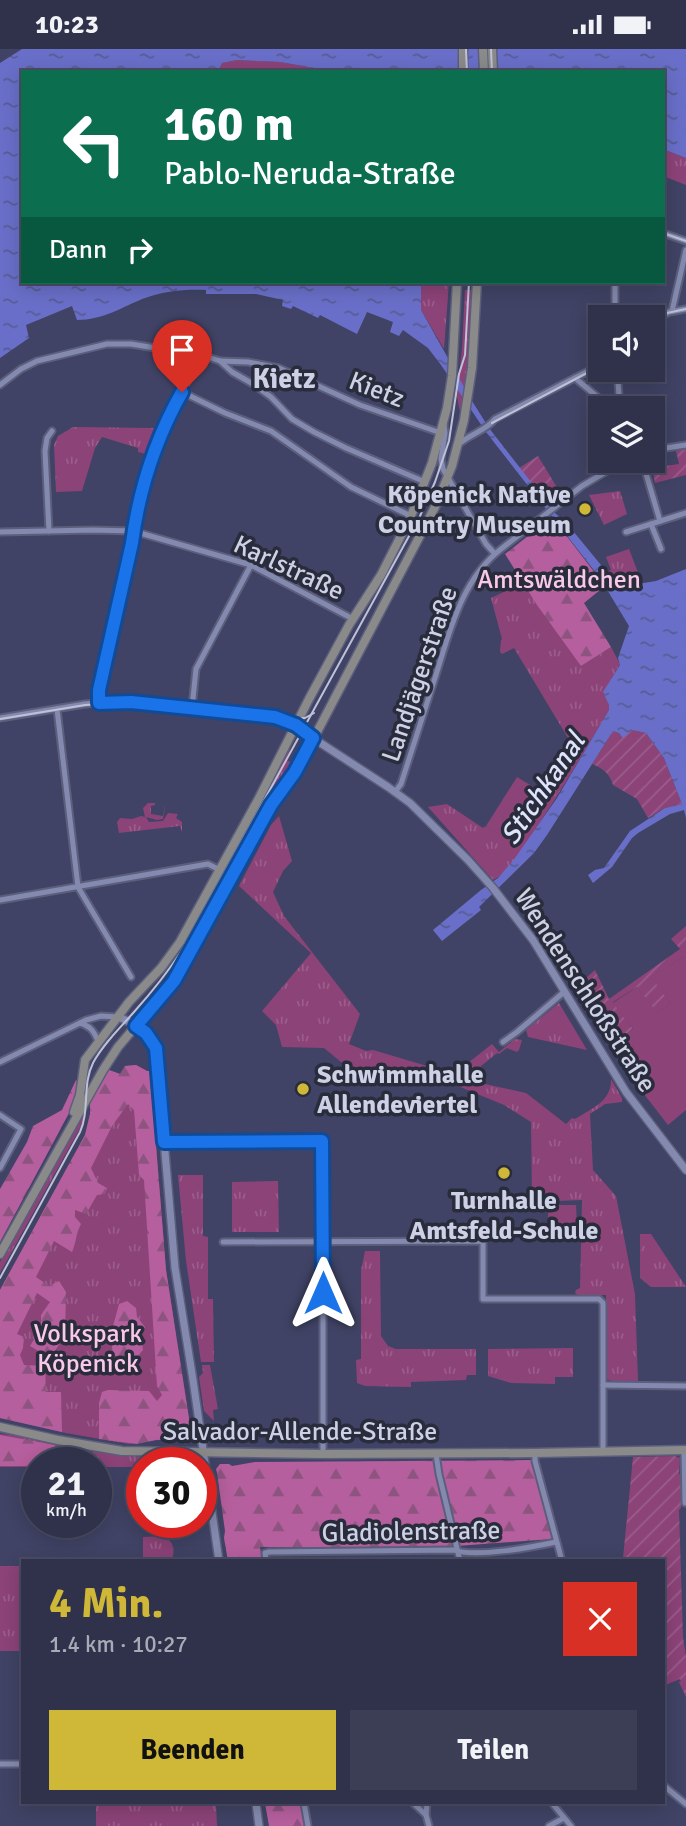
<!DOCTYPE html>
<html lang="de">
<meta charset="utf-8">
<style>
body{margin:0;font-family:Signika,sans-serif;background:#3c3e56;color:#f1f3f6;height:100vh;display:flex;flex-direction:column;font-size:26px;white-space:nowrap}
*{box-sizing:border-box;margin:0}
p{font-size:23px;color:#a8aab5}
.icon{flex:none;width:38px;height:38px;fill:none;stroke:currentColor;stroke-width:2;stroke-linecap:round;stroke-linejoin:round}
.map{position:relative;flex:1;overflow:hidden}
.panel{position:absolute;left:21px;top:1510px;width:644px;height:245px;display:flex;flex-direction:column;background:#30324c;border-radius:0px;box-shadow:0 4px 18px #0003,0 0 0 2px #4b4d64}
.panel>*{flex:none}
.hud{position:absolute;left:21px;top:21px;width:644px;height:214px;border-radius:0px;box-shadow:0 4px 18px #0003,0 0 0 2px #4b4d64;background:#0b6e4f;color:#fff;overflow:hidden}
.fabs{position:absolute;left:588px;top:256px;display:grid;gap:14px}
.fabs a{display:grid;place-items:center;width:77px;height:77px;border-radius:0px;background:#30324c;box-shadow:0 4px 18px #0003,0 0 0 2px #4b4d64;font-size:35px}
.speed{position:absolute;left:21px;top:1398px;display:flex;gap:14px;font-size:35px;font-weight:700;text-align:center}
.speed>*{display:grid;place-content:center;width:91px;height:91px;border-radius:50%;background:#30324c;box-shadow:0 4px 18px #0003,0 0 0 2px #4b4d64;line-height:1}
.speed small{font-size:18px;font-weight:400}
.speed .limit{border:10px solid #d22;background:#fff;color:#111}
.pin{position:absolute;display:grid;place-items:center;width:60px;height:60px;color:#fff;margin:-72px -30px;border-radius:50% 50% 50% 0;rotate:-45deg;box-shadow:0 0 7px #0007}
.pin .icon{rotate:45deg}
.me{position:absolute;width:77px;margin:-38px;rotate:0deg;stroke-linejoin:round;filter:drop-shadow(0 0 5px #0008)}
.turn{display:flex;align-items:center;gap:24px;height:147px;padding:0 28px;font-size:32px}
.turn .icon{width:91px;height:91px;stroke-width:2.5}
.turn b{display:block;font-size:49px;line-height:60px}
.then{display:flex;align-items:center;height:66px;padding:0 28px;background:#0003;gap:14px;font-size:26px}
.round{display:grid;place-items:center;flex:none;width:74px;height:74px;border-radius:0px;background:#3c3e56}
.head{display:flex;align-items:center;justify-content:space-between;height:119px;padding:0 28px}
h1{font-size:42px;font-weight:700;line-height:52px;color:#cfb837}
.primary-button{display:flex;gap:14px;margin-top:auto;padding:14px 28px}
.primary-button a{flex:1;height:80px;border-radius:0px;background:#cfb837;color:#111;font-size:28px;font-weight:700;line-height:80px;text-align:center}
.primary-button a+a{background:#3c3e56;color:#f1f3f6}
.status{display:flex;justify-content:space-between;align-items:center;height:49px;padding:0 35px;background:#30324c;direction:ltr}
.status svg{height:19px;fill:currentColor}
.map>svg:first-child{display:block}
.grass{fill:url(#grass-tufts)}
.forest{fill:url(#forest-firs)}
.garden{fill:url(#garden-furrows)}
.pitch{fill:#8c4378}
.water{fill:url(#water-ripples)}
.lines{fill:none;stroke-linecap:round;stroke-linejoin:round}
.minor-casing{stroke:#5c5f7b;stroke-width:9}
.tertiary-casing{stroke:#5c5f7b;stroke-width:10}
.secondary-casing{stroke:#5c5f7b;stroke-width:11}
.minor{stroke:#848aaf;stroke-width:5}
.tertiary{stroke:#848aaf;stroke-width:7}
.secondary{stroke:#8a8a8a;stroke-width:8}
.tram{stroke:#bec1d7;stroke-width:2}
.route-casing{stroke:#114b97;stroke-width:18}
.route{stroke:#1a73e8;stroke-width:12}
.poi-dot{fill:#cfb837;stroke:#292c3b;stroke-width:2.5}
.labels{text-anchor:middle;stroke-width:7;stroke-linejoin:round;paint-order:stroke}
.street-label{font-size:26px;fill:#ced1e6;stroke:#292c3b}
.poi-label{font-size:26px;font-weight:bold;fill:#ced1e6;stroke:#292c3b;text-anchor:end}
.park-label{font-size:26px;fill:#f8c9e8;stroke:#292c3b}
.neighbourhood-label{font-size:28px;font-weight:bold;fill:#ced1e6;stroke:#292c3b}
.water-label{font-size:28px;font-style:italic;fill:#dfe3fb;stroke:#292c3b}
</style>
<div class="status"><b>10:23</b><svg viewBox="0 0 49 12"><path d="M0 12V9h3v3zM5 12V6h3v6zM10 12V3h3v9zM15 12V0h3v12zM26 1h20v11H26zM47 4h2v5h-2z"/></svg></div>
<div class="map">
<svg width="686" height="1777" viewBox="0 0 686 1777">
<defs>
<pattern id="grass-tufts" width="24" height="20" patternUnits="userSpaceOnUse" patternTransform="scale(1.75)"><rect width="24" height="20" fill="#8c4378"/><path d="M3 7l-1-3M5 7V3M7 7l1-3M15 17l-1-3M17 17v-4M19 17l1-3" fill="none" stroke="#9b5d8b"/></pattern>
<pattern id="forest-firs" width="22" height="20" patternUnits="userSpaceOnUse" patternTransform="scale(1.75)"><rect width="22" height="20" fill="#b65f9e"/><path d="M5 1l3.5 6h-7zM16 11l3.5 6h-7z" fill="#8c547f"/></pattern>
<pattern id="garden-furrows" width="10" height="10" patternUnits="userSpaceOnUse" patternTransform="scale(1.75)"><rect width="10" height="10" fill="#8c4378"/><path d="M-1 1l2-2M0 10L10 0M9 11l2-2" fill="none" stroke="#9b5d8b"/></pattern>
<pattern id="water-ripples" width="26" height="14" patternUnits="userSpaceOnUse" patternTransform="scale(1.75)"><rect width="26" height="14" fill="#696fc8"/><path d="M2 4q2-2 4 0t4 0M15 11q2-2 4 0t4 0" fill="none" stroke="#585c94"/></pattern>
</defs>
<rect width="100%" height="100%" fill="#404365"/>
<!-- grass -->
<g class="grass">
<polygon points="237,11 280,13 337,23 218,23 222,14"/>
<polygon points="663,100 686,109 686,136 663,127"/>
<polygon points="421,233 449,233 444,300 421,261"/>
<polygon points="465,241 473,241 468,320 462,365 459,359 457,347 462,300"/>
<polygon points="73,378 154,379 146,405 138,403 138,399 102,388 95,399 82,442 56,443 54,396 58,387"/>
<polygon points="620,442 627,465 604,476 589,446"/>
<polygon points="629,500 642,534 619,538 607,523 611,521 606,508"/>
<path d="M531,530l50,87 30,-19 9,17 -16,28 5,13v5c-26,44 -52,88 -81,130 -8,12 -22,35 -35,40l-65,-73 19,-3 36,24 3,-2 19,11 63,-99 -54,-90 -12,6 -2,-2 1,-12 1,-1 -11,-41z"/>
<polygon points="287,699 290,701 286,711 290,713 296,704 299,705 275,743 197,883 191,880"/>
<polygon points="148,754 155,754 155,756 151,757 151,765 163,767 165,756 165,758 163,770 157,771 146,768 149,773 163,772 168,764 178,765 176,769 182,773 182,783 180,777 119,784 117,773 120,769 132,770 141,767 145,768 143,759"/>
<path d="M279,767l13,45 -9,10 -10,21 11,24 76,98 -11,30 17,7 7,-1 81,24 38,-30 7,8 16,-13 7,1 -3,10 -2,2 -10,-4 -8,6 -2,-1 -16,13 -5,16 50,11 40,31 6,-6 3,1c16,-10 37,-18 36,-40l11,19v4l-17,2 -15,10 3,56 23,26 19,98 3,87h-26l-5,-2 -1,-84 -27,1 -4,-3 1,-3 4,-2 2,-88 -50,2 -1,-80 -27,-17 -51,-21 -84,-11 -28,-11 -17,-14 -42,-1 -6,-22 -14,-14 49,-58 -72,-67 32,-61z"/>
<polygon points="559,954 587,1001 528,988 526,981"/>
<polygon points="136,1016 147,1022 150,1022 166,1221 192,1389 156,1391 129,1395 66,1384 0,1369 0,1241 85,1086 90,1065 90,1050 109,1021 120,1025 125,1017"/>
<polygon points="84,1061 83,1073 79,1081 0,1224 0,1213"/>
<polygon points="178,1126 203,1126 203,1187 208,1188 208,1250 213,1250 214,1313 201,1313 186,1212"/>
<polygon points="278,1132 279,1183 232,1183 232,1133"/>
<polygon points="640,1185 651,1185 686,1238 651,1238 640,1229"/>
<polygon points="365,1202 380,1202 381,1287 388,1297 396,1300 476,1300 476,1326 467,1326 466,1331 411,1333 411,1338 365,1337 357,1334 356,1311 361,1310 361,1221"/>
<polygon points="573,1299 573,1328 555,1328 555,1335 511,1334 488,1327 488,1300"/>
<polygon points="202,1316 210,1316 218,1360 213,1361 214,1372 204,1362 199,1328 203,1324"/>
<polygon points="0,1385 31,1388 92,1403 96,1402 142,1408 177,1409 175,1414 142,1414 142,1418 96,1418 96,1414 37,1414 37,1418 0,1418"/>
<path d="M161,1487c13,4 15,14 10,25h-28v-24z"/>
<rect x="0" y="1517" width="23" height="85"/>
<polygon points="93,1754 216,1754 217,1777 96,1777 96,1755"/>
</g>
<!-- forest -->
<g class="forest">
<polygon points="552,468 605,537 584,554 611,598 581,617 537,556 505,505"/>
<path d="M136,1016l11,6h3l16,199 26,168 -36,2 -19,4 -38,-5v-36l3,-11 6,-2 41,1 8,10 5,-6 -5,-9 -13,-206 -5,-5 -5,-65 -6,-6 -16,22 -21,42 7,15 9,5 -2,6 -8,1 -11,19 -11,-4v7l6,7c-6,11 -4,17 -9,28l-18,-11 -18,36 13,9 10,-5 7,11 -1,44 -15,22 -20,-12 11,-18v-13l9,-13 -13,-9 -20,41 7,3 -1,11 -3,7 4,10 21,1 1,26h15l1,40 -62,-14v-128l85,-155 5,-21v-15l19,-29 11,4 5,-8z"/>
<polygon points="76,1031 78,1033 76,1051 0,1193 0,1140 27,1093 33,1077 62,1061"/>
<polygon points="127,1252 136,1259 137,1268 145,1278 141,1287 143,1301 126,1319 113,1304 111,1293 104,1282 104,1278 113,1277 119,1255"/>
<polygon points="0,1386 55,1396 56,1414 37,1414 37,1417 0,1417"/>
<polygon points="531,1411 552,1490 430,1499 260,1498 262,1512 228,1512 224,1489 225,1482 217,1424 216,1420 220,1415 229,1415 232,1417 255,1413"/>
<polygon points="265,1754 301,1754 305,1777 269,1777"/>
</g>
<!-- garden -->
<g class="garden">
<polygon points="686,400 686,426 655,434 652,419 679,415 676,402"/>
<polygon points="538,407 561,445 549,456 519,419"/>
<path d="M632,681l14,3 18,25 18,46 -17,4 -17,10 -11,-19 -24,-14c-4,-12 -9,-16 -21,-21l21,-33 6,2 4,4z"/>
<polygon points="686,877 686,906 652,928 671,955 656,965 637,938 613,953 633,980 613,996 577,937 595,921 609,950 680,900 671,890"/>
<polygon points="675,1407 680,1409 679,1425 681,1425 681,1459 679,1461 683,1588 686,1608 686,1648 679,1633 681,1632 680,1630 663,1637 663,1512 623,1512 623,1509 633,1408"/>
</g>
<!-- pitch -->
<g class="pitch">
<polygon points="517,728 537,740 505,789 486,777"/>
<polygon points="686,906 686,1061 668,1076 640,1040 613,996 633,980 613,954 637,938 657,964 671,955 651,928"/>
<polygon points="548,1156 576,1156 577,1175 548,1175"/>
</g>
<!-- water -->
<path class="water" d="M22,0h664v109l-23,-9v-77h-326l-57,-10 -43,-2 -15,3 -4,9h-195v210h398v28l51,91 17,27 67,86 8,6 55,67 37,-6 30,-12v249l-2,-8 -14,4 -32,19 -6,5 -20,29 -19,16 -5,-8 7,-5 9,-2 26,-37 35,-23 17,-4 -18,-46 -18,-25 -14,-3 -9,8 -4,-5 -6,-2 -66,104 -13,18 -55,54 2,3 -39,31 -9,-11 48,-40 17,-12 17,-20 42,-60 52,-88v-5l-6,-13 17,-27 -2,-7 11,-32 -29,-48 -114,-146 -45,-67 -13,-17 -25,-18 -4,6 -9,-4 3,-10 -26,-10 -10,22 -37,-19 -2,3 -25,-12 -2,3 -9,-3 1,-6 -27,-6h-50v-4c-20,-1 -42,1 -61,8 -23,9 -42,22 -68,22l-5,-14 -46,19 3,13 -29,20v-295z"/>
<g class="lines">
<defs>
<g id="minor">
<polyline points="663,184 686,192"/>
<polyline points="615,233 615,268"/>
<polyline points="672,262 686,201"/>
<polyline points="653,273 669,263 686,260"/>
<polyline points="220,312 248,313 279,319 360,356 441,384"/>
<polyline points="617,320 620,359"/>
<polyline points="575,329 600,350 616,359"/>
<polyline points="0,336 21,320 37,312 107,295 131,295 205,307 220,312 232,323 253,335 271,348 292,370 314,383 346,399 425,433"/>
<polyline points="182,343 225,364 271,382 351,438 411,467"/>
<polyline points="444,376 445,384 441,410 443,420 486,495 495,505"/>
<path d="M459,395c11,-10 28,-14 36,-25l105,-54"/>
<polyline points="653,401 686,396"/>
<polyline points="642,411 660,472"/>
<polyline points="651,475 661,500"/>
<polyline points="49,482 45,402 47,389 52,382"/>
<polyline points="0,483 93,481 133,482 251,516 353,570"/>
<polyline points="626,483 686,464"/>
<path d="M99,654v-13l33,-147c5,-38 18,-85 33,-120 10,-23 27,-44 34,-68"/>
<polyline points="192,659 196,620 251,516"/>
<polyline points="57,660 78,838 131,928"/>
<polyline points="0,669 85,655 119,652 275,668 296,676"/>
<path d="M395,743l6,-8c11,-34 22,-68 33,-103 15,-46 26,-100 67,-132l81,-63 44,-26"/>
<polyline points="0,851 208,815 220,821"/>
<path d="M80,974c10,3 14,8 18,18"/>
<polyline points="503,993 517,983 564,943"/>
<polyline points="0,1013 86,971 101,967 118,968"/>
<polyline points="0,1066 21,1080 0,1119"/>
<polyline points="164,1093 322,1092 323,1152 323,1405"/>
<polyline points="223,1193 483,1192 483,1250 599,1250 603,1254 603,1402"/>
<polyline points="603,1336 686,1337"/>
<polyline points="684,1401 685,1454"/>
<polyline points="535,1404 535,1412 562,1512"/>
<polyline points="436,1405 439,1425 460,1512"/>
<path d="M266,1512l-1,-8 4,-1 185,-2c21,8 79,-3 102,-8"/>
<polyline points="0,1715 23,1715"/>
<polyline points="663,1736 686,1755"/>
<polyline points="304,1754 308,1777"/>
<polyline points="413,1754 426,1766"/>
<polyline points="427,1754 426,1766 429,1777"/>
<polyline points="552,1754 571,1777"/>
<polyline points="549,1777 564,1769"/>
</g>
<g id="tertiary">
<polyline points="296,676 322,695 388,738 410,754 468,811 493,839 533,891 626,1043 686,1121"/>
<path d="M118,968c17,6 29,15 38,31l19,220 18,112 26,181"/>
<polyline points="256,1754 259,1777"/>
</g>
<g id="secondary">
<polyline points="463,0 463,23"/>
<polyline points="483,0 484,23"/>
<polyline points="492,0 493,23"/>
<polyline points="74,1063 80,1046 85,1011 129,953 161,919 180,893 258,751 309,650 349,576 381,526 411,467 432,414 447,359 452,327 457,233"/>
<polyline points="0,1205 103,1021 118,998 174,932 271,756 305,706 436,456 452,417 464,371 472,319 477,233"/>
<polyline points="0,1378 58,1391 122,1402 323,1405 535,1404 686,1401"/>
</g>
</defs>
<!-- minor casing -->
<use href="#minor" class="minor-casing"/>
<!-- tertiary casing -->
<use href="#tertiary" class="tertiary-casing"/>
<!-- secondary casing -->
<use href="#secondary" class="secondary-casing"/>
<!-- minor -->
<use href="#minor" class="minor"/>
<!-- tertiary -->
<use href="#tertiary" class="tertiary"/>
<!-- secondary -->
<use href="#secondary" class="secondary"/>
<!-- tram -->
<g class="tram">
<polyline points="466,0 467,23"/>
<polyline points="491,0 492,23"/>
<polyline points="663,184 686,192"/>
<polyline points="653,273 667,264 686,260"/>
<polyline points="492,374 600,317"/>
<polyline points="0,670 85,656 119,654 292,670 305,669 314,664"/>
<path d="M0,1229l80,-146c10,-22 2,-47 13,-69 10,-19 27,-35 41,-51 17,-19 33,-39 47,-60l239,-436 15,-34 14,-41 10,-67 6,-19 4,-73"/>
</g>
</g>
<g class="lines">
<defs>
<path id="route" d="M182,343c-26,46 -43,98 -50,151l-33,147v13l32,-1 144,15 21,8 17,13 -18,34 -24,33 -97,176 -38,45 10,7 10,15 8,94 158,-1 1,152"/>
</defs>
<!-- route casing -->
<use href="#route" class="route-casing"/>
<!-- route -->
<use href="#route" class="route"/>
</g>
<!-- markers -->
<g class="poi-dot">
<circle cx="585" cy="460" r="7"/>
<circle cx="303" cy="1040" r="7"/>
<circle cx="504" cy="1124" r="7"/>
</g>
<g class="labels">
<!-- street labels -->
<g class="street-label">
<text transform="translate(377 340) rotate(21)" y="9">Kietz</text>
<text transform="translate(289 518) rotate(25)" y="9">Karlstraße</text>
<text transform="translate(419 625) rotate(-71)" y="9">Landjägerstraße</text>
<text transform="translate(586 941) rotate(57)" y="9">Wendenschloßstraße</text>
<text x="300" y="1391">Salvador-Allende-Straße</text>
<text transform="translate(411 1482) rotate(-1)" y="9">Gladiolenstraße</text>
</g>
<!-- poi labels -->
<g class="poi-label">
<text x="571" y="454">Köpenick Native<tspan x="571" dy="30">Country Museum</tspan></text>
<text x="317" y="1034" text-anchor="start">Schwimmhalle<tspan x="317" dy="30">Allendeviertel</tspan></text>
<text x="504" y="1160" text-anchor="middle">Turnhalle<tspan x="504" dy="30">Amtsfeld-Schule</tspan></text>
</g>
<!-- park labels -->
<g class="park-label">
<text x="559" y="539">Amtswäldchen</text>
<text x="88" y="1293">Volkspark<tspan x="88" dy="30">Köpenick</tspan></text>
</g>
<!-- neighbourhood labels -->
<g class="neighbourhood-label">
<text x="284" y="339">Kietz</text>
</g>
<!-- water labels -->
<g class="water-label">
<text transform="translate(542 739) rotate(-56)" y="10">Stichkanal</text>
</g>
</g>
</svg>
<div class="fabs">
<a><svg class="icon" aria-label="sound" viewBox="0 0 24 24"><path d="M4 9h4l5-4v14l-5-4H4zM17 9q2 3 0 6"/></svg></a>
<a><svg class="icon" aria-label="layers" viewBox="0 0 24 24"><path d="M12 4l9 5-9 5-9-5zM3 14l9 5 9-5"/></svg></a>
</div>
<div class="speed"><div>21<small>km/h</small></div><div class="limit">30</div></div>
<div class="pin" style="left:182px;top:343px;background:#d93025"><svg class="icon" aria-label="arrive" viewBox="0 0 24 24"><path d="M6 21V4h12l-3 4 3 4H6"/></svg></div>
<svg class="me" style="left:323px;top:1244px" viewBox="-20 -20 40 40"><path d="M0-17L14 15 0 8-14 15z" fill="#1a73e8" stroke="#fff" stroke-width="4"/></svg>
<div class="hud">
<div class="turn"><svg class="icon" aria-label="left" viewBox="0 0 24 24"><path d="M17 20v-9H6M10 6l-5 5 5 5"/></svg><div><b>160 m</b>Pablo-Neruda-Straße</div></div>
<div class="then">Dann<svg class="icon" aria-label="right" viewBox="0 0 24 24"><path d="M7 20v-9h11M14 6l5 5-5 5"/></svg></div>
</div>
<section class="panel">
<div class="head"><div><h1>4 Min.</h1><p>1.4 km · 10:27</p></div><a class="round" style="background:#d93025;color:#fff"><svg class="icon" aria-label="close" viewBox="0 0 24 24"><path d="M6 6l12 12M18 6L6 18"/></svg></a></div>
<div class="primary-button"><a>Beenden</a><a>Teilen</a></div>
</section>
</div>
